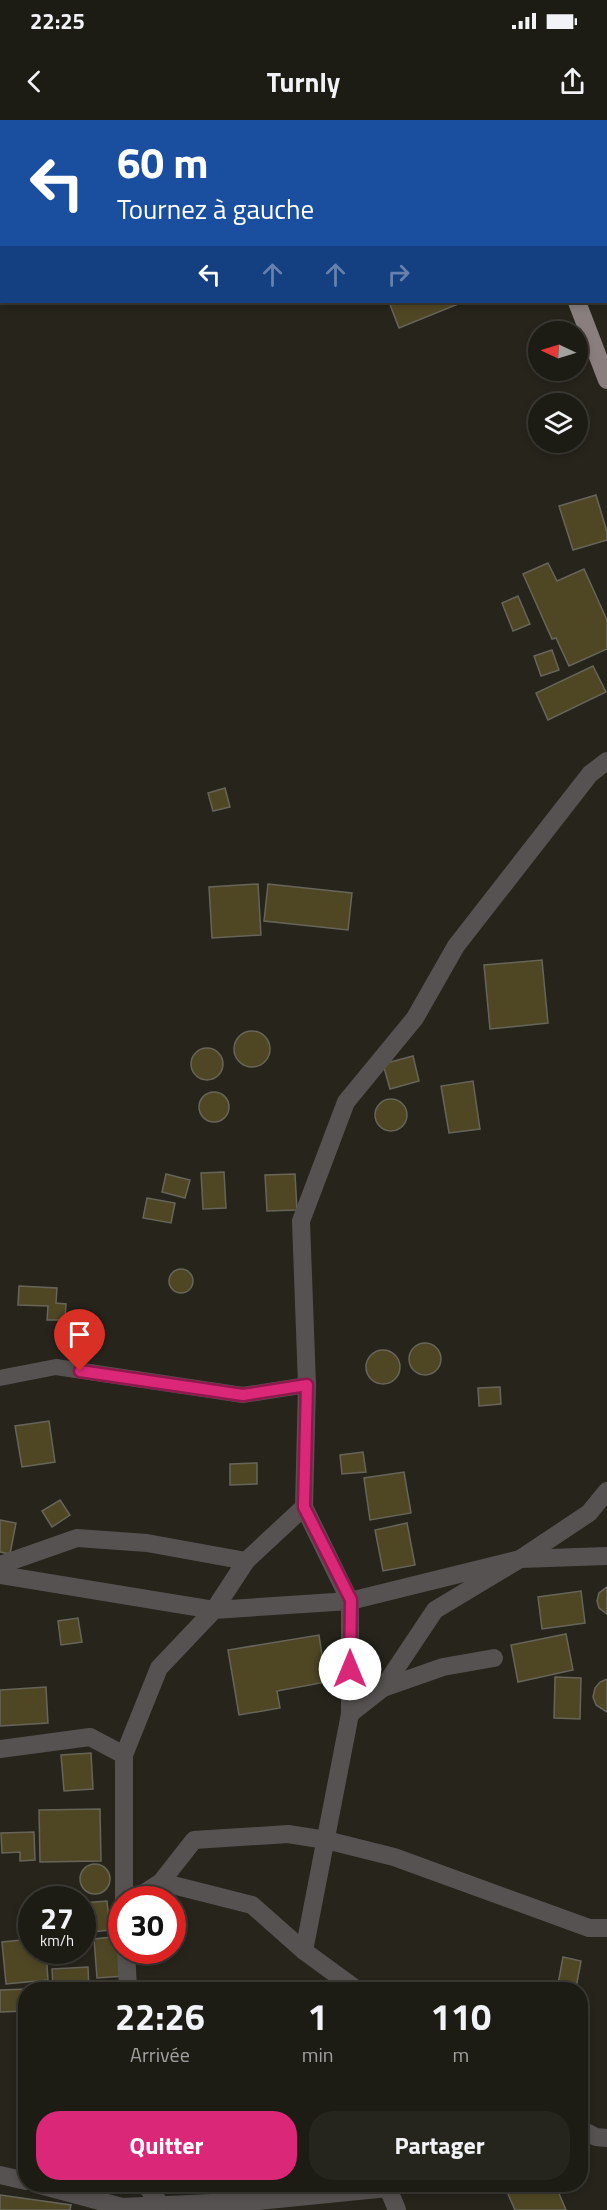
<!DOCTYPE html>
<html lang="fr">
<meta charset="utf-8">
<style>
body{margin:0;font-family:"Titillium Web",sans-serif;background:#25241d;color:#f1f3f6;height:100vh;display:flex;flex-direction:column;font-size:22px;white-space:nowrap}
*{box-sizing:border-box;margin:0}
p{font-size:20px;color:#a0a1a0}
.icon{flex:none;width:33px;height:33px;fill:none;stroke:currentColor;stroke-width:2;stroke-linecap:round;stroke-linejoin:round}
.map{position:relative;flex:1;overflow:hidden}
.details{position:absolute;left:18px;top:1862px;width:570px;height:210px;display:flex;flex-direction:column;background:#1c1b14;border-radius:24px;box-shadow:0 3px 9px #0003,0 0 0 2px #3a3934}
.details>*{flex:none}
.banner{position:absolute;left:0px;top:0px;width:608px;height:183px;box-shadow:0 3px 9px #0003,0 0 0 2px #3a3934;background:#1a4fa0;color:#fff;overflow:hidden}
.needle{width:39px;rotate:274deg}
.fabs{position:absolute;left:528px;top:201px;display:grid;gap:12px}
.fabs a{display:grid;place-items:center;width:60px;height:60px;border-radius:50%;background:#1c1b14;box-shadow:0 3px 9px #0003,0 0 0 2px #3a3934;font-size:30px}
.speed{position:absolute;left:18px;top:1766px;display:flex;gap:12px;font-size:30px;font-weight:700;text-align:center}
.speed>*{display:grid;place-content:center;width:78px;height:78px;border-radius:50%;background:#1c1b14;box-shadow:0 3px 9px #0003,0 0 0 2px #3a3934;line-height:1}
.speed small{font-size:15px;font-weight:400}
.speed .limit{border:9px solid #d22;background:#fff;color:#111}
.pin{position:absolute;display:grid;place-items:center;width:51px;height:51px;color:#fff;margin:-62px -26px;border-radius:50% 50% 50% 0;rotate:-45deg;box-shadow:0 0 6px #0007}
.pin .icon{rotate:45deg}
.me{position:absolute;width:66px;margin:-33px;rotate:0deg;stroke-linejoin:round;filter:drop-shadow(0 0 4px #0008)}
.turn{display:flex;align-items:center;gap:21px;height:126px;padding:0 18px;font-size:27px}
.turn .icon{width:78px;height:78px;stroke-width:2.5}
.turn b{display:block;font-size:42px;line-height:51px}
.lanes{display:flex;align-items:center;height:57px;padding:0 18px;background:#0003;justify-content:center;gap:30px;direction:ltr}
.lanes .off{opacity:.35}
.eta{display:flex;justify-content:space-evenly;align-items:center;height:102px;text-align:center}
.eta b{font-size:36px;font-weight:700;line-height:42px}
.cta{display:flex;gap:12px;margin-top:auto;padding:12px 18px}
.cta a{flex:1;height:69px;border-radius:24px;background:#db2777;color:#fff;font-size:24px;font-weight:700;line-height:69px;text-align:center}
.cta a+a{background:#25241d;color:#f1f3f6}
.status{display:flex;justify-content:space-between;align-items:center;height:42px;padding:0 30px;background:#1c1b14;direction:ltr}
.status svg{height:16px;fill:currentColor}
header{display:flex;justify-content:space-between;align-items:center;height:78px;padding:0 18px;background:#1c1b14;font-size:27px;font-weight:700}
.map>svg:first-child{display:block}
.building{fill:#4f4724;stroke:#67655a;stroke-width:1.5}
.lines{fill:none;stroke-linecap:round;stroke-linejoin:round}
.lane{stroke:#575252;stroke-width:16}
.street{stroke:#575252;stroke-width:18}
.primary{stroke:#8a7f7e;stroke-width:18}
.route-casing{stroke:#8e194d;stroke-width:15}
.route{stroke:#db2777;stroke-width:10}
</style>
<div class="status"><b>22:25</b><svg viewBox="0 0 49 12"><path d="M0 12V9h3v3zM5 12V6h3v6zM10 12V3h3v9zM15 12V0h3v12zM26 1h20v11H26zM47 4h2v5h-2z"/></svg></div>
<header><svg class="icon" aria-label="back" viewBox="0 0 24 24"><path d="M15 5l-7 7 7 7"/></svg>Turnly<svg class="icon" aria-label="share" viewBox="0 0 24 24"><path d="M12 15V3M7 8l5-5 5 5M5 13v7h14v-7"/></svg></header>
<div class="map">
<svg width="607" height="2090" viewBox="0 0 607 2090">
<rect width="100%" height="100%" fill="#26241b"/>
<!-- building -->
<g class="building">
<polygon points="315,0 418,0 418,2 316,2"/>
<polygon points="389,182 463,182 399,208"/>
<polygon points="596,375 607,412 607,420 573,430 559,386"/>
<polygon points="548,443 557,461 584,449 607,500 607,529 569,546 556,518 552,519 523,454"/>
<polygon points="518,476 530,504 513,511 502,483"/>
<polygon points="552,530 559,550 541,556 534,536"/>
<polygon points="593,546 606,572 548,600 536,573"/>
<polygon points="225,668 230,687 213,691 208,673"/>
<polygon points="258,764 261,815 212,818 209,767"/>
<polygon points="268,764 352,773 348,810 264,801"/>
<polygon points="542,840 548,903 490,909 484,845"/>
<circle cx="252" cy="929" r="18"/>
<circle cx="207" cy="944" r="16"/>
<polygon points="413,936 419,961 390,969 383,944"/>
<polygon points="473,961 480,1009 449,1013 441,966"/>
<circle cx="214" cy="987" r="15"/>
<circle cx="391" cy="995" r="16"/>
<polygon points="224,1052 226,1088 203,1089 201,1053"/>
<polygon points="166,1054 190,1060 185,1078 162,1072"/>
<polygon points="295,1054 297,1090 267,1091 265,1055"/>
<polygon points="147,1078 175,1083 171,1103 143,1098"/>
<circle cx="181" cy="1161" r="12"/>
<polygon points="19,1166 57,1168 56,1183 66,1184 65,1200 47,1200 48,1186 18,1185"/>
<circle cx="425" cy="1239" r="16"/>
<circle cx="383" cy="1247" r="17"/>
<polygon points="500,1267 501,1284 479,1286 478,1268"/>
<polygon points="49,1301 55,1342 22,1347 15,1306"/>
<polygon points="363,1332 366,1352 342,1354 340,1335"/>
<polygon points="257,1343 257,1364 230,1365 230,1344"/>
<polygon points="404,1352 411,1393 370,1400 364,1358"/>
<polygon points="60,1380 70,1395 52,1407 42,1391"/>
<polygon points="0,1400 16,1403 10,1434 0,1432"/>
<polygon points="407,1403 415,1445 383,1451 375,1410"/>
<polygon points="607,1467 607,1494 599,1488 597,1481 599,1473"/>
<polygon points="581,1471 585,1503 542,1509 538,1477"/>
<polygon points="78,1498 82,1522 61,1525 58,1501"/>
<polygon points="566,1514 573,1550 518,1562 511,1525"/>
<polygon points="319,1515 326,1562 277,1571 280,1588 239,1595 228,1530"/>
<polygon points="555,1557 581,1558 580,1599 554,1598"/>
<polygon points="607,1559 607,1592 596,1585 593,1577 595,1568 600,1562"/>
<polygon points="46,1567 48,1603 0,1606 0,1570"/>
<polygon points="91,1633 93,1669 64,1671 61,1635"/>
<polygon points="100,1689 101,1741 40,1742 39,1690"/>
<polygon points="34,1712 35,1740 20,1741 20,1732 2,1733 1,1713"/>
<circle cx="95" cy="1759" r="15"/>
<polygon points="107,1781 110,1810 82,1813 82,1783"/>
<polygon points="122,1816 125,1856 97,1858 94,1819"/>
<polygon points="32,1819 32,1830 46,1830 48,1860 6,1864 2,1822"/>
<polygon points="563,1837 581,1841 576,1868 558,1864"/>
<polygon points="88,1847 89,1869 53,1869 52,1849"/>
<polygon points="26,1869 26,1891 0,1892 0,1870 28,1869"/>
<polygon points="525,2064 555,2064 566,2090 515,2090 507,2072"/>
<polygon points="0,2075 71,2085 70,2090 0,2090"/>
</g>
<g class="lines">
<!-- lane -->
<polyline class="lane" points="0,1258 56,1247 243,1275 307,1265"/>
<!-- street -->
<g class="street">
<polyline points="0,1445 77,1418 147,1423 246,1441"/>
<polyline points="0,1455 214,1490 350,1481 520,1439 607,1436"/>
<polyline points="383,1568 435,1490 520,1439 589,1393 607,1371"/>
<polyline points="350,1594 383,1568 443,1547 494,1538"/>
<polyline points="0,1629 90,1617 124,1635"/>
<polyline points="161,1762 252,1785 304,1831"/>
<polyline points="124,1779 124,1635 159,1548 214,1490 246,1441 304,1387"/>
<polyline points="135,1779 161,1762 194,1720 288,1714 326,1720 394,1737 589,1808 607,1808"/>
<polyline points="126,1830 128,1869"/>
<polyline points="356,1869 304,1831 350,1594 350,1481 304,1387 307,1265 301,1101 346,982 415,898 456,826 590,654 607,641"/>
<polyline points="580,2009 596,2017 607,2018"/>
<polyline points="0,2055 26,2061"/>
<polyline points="36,2064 122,2087 258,2081 388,2068 400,2064"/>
<polyline points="145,2064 160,2084"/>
<polyline points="388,2068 397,2090"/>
</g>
<!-- primary -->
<g class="primary">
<polyline points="507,0 508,2"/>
<polyline points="577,182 607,260"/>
</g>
</g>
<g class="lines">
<defs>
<polyline id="route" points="80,1251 243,1275 307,1265 304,1387 351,1480 350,1549"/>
</defs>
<!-- route casing -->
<use href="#route" class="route-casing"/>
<!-- route -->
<use href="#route" class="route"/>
</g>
</svg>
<div class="fabs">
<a><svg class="needle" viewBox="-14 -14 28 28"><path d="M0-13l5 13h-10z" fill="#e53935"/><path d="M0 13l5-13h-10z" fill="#a0a1a0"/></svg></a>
<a><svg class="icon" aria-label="layers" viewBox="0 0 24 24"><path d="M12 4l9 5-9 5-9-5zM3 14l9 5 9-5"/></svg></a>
</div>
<div class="speed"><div>27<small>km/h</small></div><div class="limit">30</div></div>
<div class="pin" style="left:80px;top:1251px;background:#d93025"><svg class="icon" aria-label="arrive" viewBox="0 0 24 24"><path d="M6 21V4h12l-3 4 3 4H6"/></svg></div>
<svg class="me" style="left:350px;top:1549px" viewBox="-20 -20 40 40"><circle r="19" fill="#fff"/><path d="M0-13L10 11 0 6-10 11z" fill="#db2777"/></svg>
<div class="banner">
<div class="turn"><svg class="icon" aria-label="left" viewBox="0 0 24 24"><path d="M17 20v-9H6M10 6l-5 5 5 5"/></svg><div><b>60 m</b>Tournez à gauche</div></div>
<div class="lanes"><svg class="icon" aria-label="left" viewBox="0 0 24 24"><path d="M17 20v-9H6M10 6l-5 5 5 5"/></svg><svg class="icon off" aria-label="ahead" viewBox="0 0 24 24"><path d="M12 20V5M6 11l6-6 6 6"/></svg><svg class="icon off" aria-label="ahead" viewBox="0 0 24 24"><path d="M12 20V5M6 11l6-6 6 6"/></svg><svg class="icon off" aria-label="right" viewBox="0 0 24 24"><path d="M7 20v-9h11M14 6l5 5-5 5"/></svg></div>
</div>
<section class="details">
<div class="eta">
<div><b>22:26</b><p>Arrivée</p></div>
<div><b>1</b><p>min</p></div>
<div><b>110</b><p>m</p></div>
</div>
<div class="cta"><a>Quitter</a><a>Partager</a></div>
</section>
</div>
